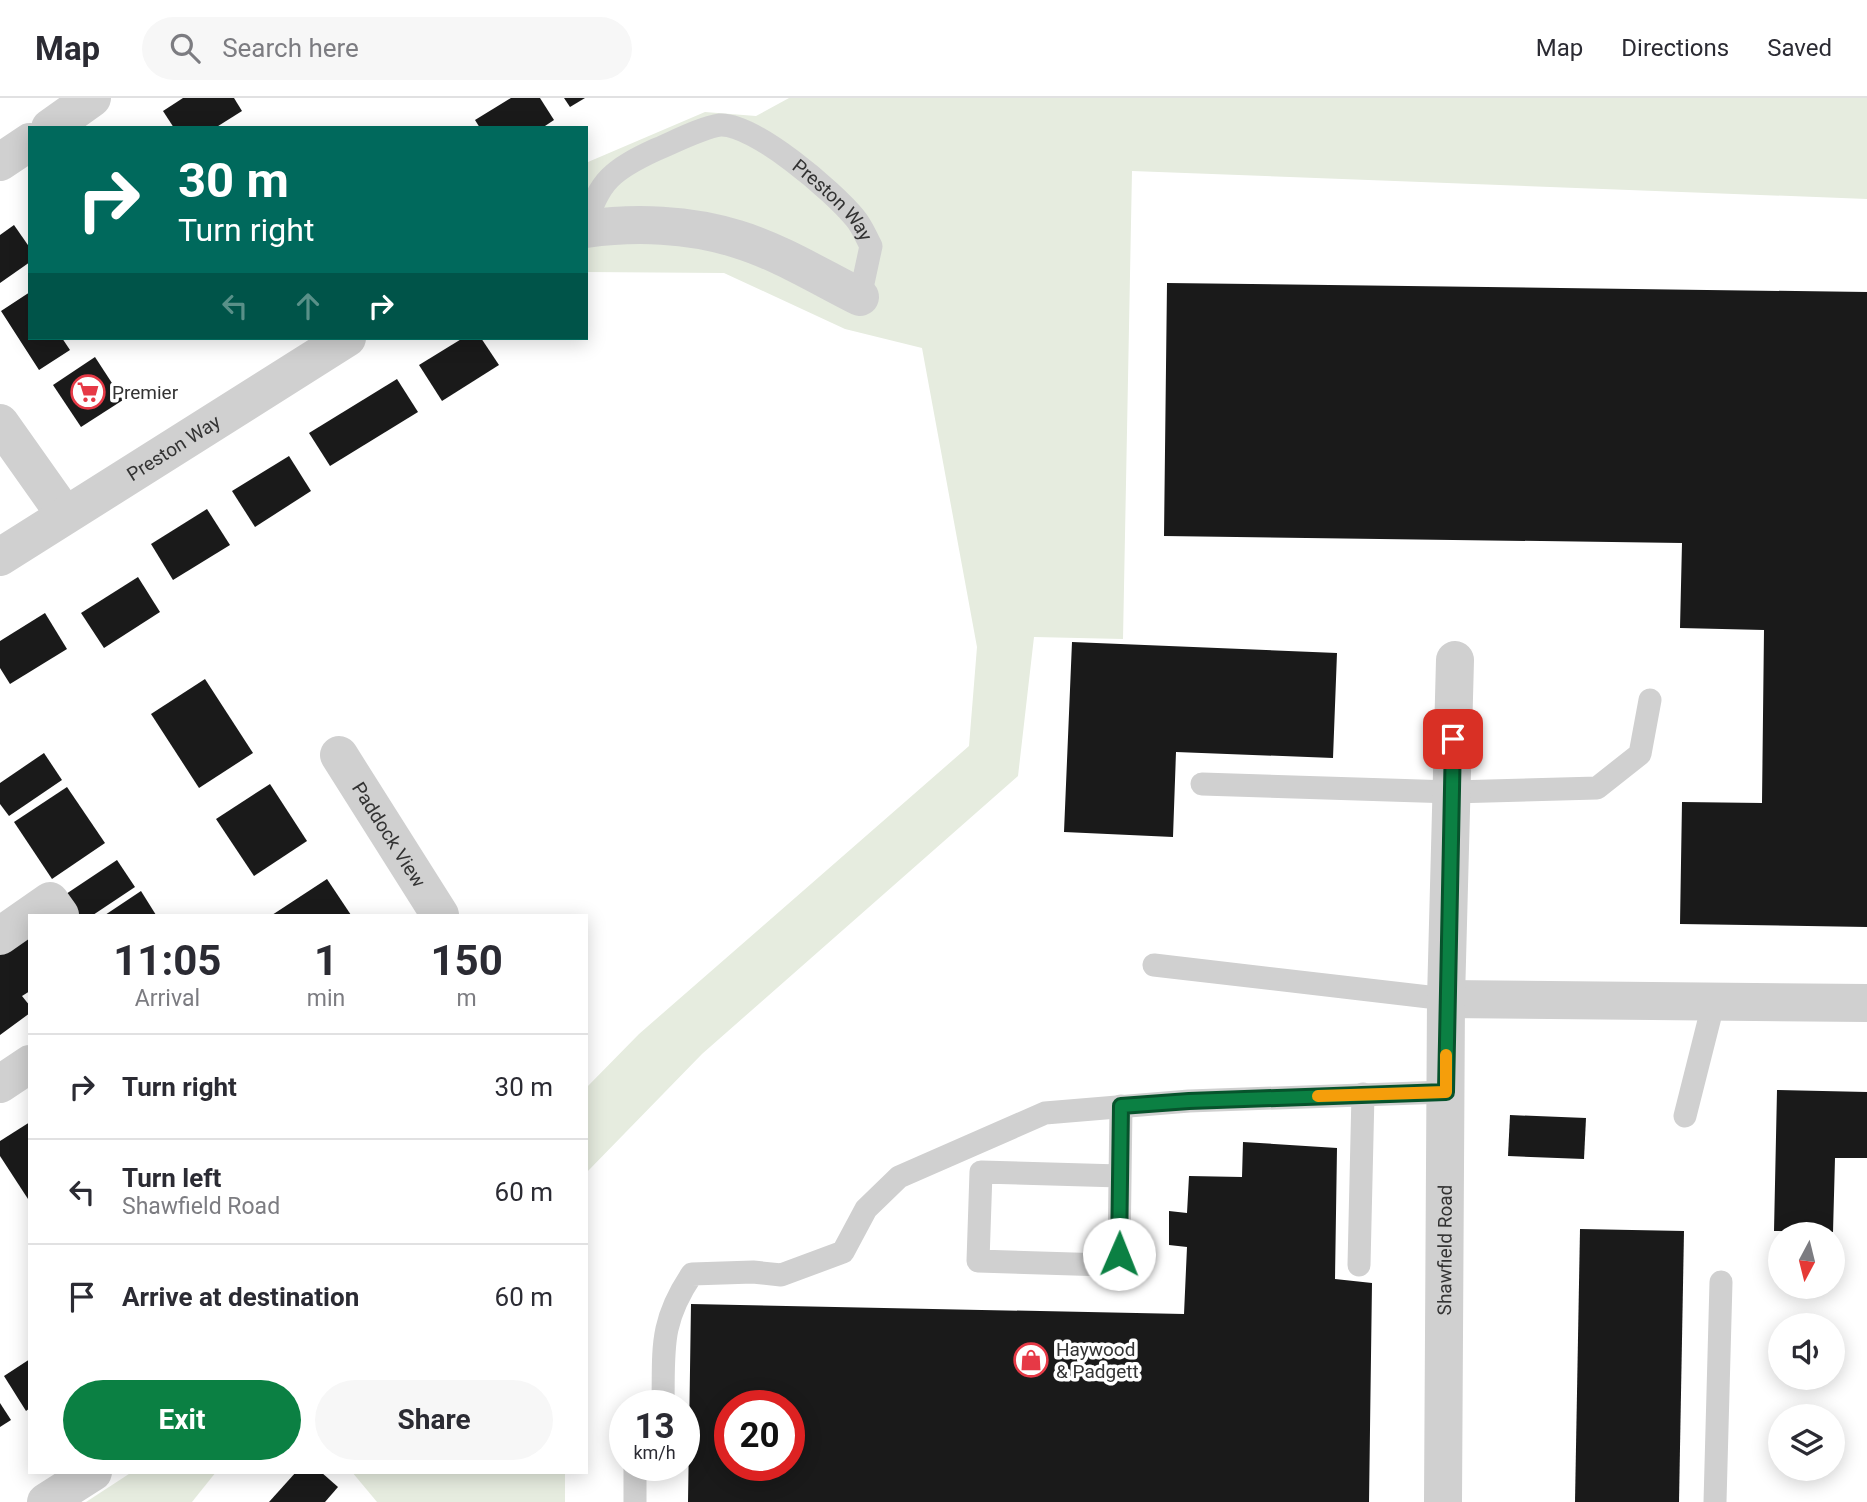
<!DOCTYPE html>
<style>
body{margin:0;font-family:Roboto,sans-serif;background:#f7f7f7;color:#2b2b33;height:100vh;display:flex;flex-direction:column;font-size:26px;white-space:nowrap}
*{box-sizing:border-box;margin:0}
p{font-size:23px;color:#7c7c81}
.icon{flex:none;width:38px;height:38px;fill:none;stroke:currentColor;stroke-width:2;stroke-linecap:round;stroke-linejoin:round}
.map{position:relative;flex:1;overflow:hidden}
.panel{position:absolute;left:28px;top:816px;width:560px;height:560px;display:flex;flex-direction:column;background:#fff;border-radius:0px;box-shadow:0 4px 18px #0003}
.panel>*{flex:none}
.banner{position:absolute;left:28px;top:28px;width:560px;height:214px;border-radius:0px;box-shadow:0 4px 18px #0003;background:#00695c;color:#fff;overflow:hidden}
.needle{width:46px;rotate:187deg}
.controls{position:absolute;left:1768px;top:1124px;display:grid;gap:14px}
.controls a{display:grid;place-items:center;width:77px;height:77px;border-radius:50%;background:#fff;box-shadow:0 4px 18px #0003;font-size:35px}
.speed{position:absolute;left:609px;top:1292px;display:flex;gap:14px;font-size:35px;font-weight:700;text-align:center}
.speed>*{display:grid;place-content:center;width:91px;height:91px;border-radius:50%;background:#fff;box-shadow:0 4px 18px #0003;line-height:1}
.speed small{font-size:18px;font-weight:400}
.speed .limit{border:10px solid #d22;background:#fff;color:#111}
.pin{position:absolute;display:grid;place-items:center;width:60px;height:60px;color:#fff;margin:-30px;border-radius:14px;box-shadow:0 4px 10px #0006}
.me{position:absolute;width:77px;margin:-38px;rotate:1deg;stroke-linejoin:round;filter:drop-shadow(0 0 5px #0008)}
.turn{display:flex;align-items:center;gap:24px;height:147px;padding:0 35px;font-size:32px}
.turn .icon{width:91px;height:91px;stroke-width:2.5}
.turn b{display:block;font-size:49px;line-height:60px}
.lanes{display:flex;align-items:center;height:66px;padding:0 35px;background:#0003;justify-content:center;gap:35px;direction:ltr}
.lanes .off{opacity:.35}
.eta{display:flex;justify-content:space-evenly;align-items:center;height:119px;text-align:center}
.eta b{font-size:42px;font-weight:700;line-height:49px}
.cta{display:flex;gap:14px;margin-top:auto;padding:14px 35px}
.cta a{flex:1;height:80px;border-radius:42px;background:#0b8043;color:#fff;font-size:28px;font-weight:700;line-height:80px;text-align:center}
.cta a+a{background:#f7f7f7;color:#2b2b33}
ul{padding:0;list-style:none}
li{display:flex;align-items:center;gap:21px;height:105px;padding:0 35px;border-top:2px solid #e1e1e2}
li div{flex:1}
li b{display:block;font-size:26px}
li em{font-style:normal}
header{display:flex;align-items:center;gap:42px;box-sizing:border-box;height:98px;padding:0 35px;background:#fff;border-bottom:2px solid #e1e1e2}
header strong{font-size:33px}
nav{display:flex;gap:38px;margin-inline-start:auto;font-size:24px}
.search{width:490px;height:63px;background:#f7f7f7;display:flex;align-items:center;gap:18px;box-sizing:border-box;padding:0 24px;border-radius:38px;color:#7c7c81;font-size:26px}
.map>svg:first-child{display:block}
.green{fill:#e6ecdf}
.building{fill:#1a1a1a;fill-rule:evenodd}
.lines{fill:none;stroke-linecap:round;stroke-linejoin:round}
.lane{stroke:#d0d0d0;stroke-width:23}
.street{stroke:#d0d0d0;stroke-width:38}
.route-casing{stroke:#07532c;stroke-width:18}
.route{stroke:#0b8043;stroke-width:12}
.slow{stroke:#f59e0b;stroke-width:12}
.labels{text-anchor:middle;stroke-width:7;stroke-linejoin:round;paint-order:stroke}
.street-label{font-size:19px;fill:#333;stroke:#fff}
.poi-label{font-size:19px;fill:#333;stroke:#fff;text-anchor:start}
</style>
<header>
<strong>Map</strong>
<div class="search"><svg class="icon" aria-label="search" viewBox="0 0 24 24"><circle cx="10" cy="10" r="6"/><path d="M15 15l6 6"/></svg>Search here</div>
<nav><a>Map</a><a>Directions</a><a>Saved</a></nav>
</header>
<div class="map">
<svg width="1867" height="1404" viewBox="0 0 1867 1404">
<rect width="100%" height="100%" fill="#fff"/>
<!-- green -->
<g class="green">
<polygon points="789,0 1867,0 1867,101 1132,73 1123,541 1034,539 1018,678 702,956 586,1075 586,990 639,936 969,648 977,549 922,250 845,231 724,175 586,174 588,64 705,14 756,18"/>
<polygon points="132,1374 216,1374 192,1404 86,1404"/>
<polygon points="352,1374 565,1374 565,1404 377,1404"/>
</g>
<!-- building -->
<g class="building">
<polygon points="183,0 234,0 242,13 215,30 174,30 163,13"/>
<polygon points="511,0 540,0 554,22 542,30 480,30 475,22"/>
<polygon points="564,0 585,0 570,9"/>
<polygon points="14,127 30,150 30,164 0,185 0,137"/>
<polygon points="1167,185 1867,194 1867,829 1680,826 1682,704 1762,705 1764,532 1680,530 1682,445 1164,438"/>
<polygon points="30,194 30,240 62,240 70,252 39,272 1,213"/>
<polygon points="463,240 481,240 499,267 442,303 419,267"/>
<polygon points="95,259 123,302 81,329 53,287"/>
<polygon points="397,281 418,314 330,368 309,335"/>
<polygon points="289,358 311,393 255,429 232,393"/>
<polygon points="207,411 230,447 173,482 151,446"/>
<polygon points="138,479 160,514 104,550 81,515"/>
<polygon points="45,515 67,551 10,586 0,570 0,543"/>
<polygon points="1072,544 1337,555 1333,660 1176,654 1173,739 1064,734"/>
<polygon points="205,581 253,655 199,690 151,616"/>
<polygon points="44,655 62,682 9,718 0,706 0,685"/>
<polygon points="270,686 307,743 254,778 216,721"/>
<polygon points="67,689 105,745 52,781 14,724"/>
<polygon points="117,762 135,789 93,817 76,817 63,798"/>
<polygon points="327,781 351,817 272,817"/>
<polygon points="141,793 156,817 105,817"/>
<polygon points="30,834 30,893 22,898 30,908 30,915 0,937 0,855"/>
<polygon points="1777,992 1867,994 1867,1060 1835,1060 1833,1134 1774,1133"/>
<polygon points="1510,1017 1586,1020 1584,1061 1508,1058"/>
<polygon points="30,1024 30,1100 28,1101 0,1058 0,1043"/>
<path d="M1243,1044l94,6 -2,131 37,4 -3,219h-681l3,-198 493,10 3,-67 -18,-2v-34l18,2 2,-37 53,1zM730,1307h59v60h-59z"/>
<polygon points="1580,1131 1684,1133 1679,1404 1575,1404"/>
<polygon points="30,1261 30,1310 26,1313 4,1278"/>
<polygon points="0,1305 11,1322 0,1329"/>
<polygon points="296,1374 321,1374 338,1389 325,1404 269,1404"/>
</g>
<g class="lines">
<!-- lane -->
<g class="lane">
<path id="s1" d="M586,127c12,-44 28,-56 69,-75 17,-7 48,-23 65,-25 34,-2 114,67 135,93 7,8 11,19 16,28l-11,51"/>
<polyline points="1202,686 1452,694 1597,690 1640,656 1650,602"/>
<polyline points="1154,867 1446,901"/>
<polyline points="1685,1018 1714,903"/>
<polyline points="1120,1078 981,1074 978,1163 1106,1167 1119,1156 1121,1008"/>
<polyline points="1359,1167 1363,996"/>
<path d="M663,1307c1,-56 -4,-82 29,-131l61,-2 28,3 62,-23 23,-43 33,-32 146,-64 144,-12 256,-9"/>
<polyline points="635,1367 635,1404"/>
<polyline points="1715,1404 1721,1184"/>
</g>
<!-- street -->
<g class="street">
<polyline points="50,30 92,0"/>
<polyline points="0,64 30,44"/>
<path d="M586,131c49,-7 103,-5 151,10 43,13 83,38 123,58"/>
<polyline points="0,325 65,417"/>
<path id="s2" d="M0,459l347,-219"/>
<path id="s3" d="M339,657l101,160"/>
<polyline points="0,838 50,803 60,817"/>
<polyline points="1446,901 1867,905"/>
<polyline points="0,986 30,966"/>
<polyline points="46,1404 93,1374"/>
<path id="s4" d="M1443,1404l3,-503 9,-339"/>
</g>
</g>
<g class="lines">
<defs>
<polyline id="route" points="1119,1156 1121,1008 1189,1003 1446,994 1453,641"/>
</defs>
<!-- route casing -->
<use href="#route" class="route-casing"/>
<!-- route -->
<use href="#route" class="route"/>
<!-- slow -->
<polyline class="slow" points="1318,998 1446,994 1446,957"/>
</g>
<!-- icons -->
<defs>
<symbol id="supermarket-ring" viewBox="-11 -11 22 22"><circle r="9.5" fill="#fff" stroke="#e63946" stroke-width="1.5"/><path d="M-6-5.5h2.5l.6 2H6L4.5 2H-2.5L-4.4-4H-6ZM-1.5 3.2a1.3 1.3 0 1 0 .1 0ZM3 3.2a1.3 1.3 0 1 0 .1 0Z" fill="#e63946"/></symbol>
<symbol id="shop-ring" viewBox="-11 -11 22 22"><circle r="9.5" fill="#fff" stroke="#e63946" stroke-width="1.5"/><path d="M-5-2.5h2.3a2.7 3.5 0 0 1 5.4 0H5L5.5 6h-11ZM-1.5-2.5h3a1.5 2.3 0 0 0-3 0Z" fill="#e63946"/></symbol>
</defs>
<g fill-rule="evenodd">
<use href="#supermarket-ring" x="69" y="275" width="38" height="38"/>
<use href="#shop-ring" x="1012" y="1243" width="38" height="38"/>
</g>
<g class="labels">
<!-- street labels -->
<g class="street-label">
<text dy="7" stroke="none"><textPath href="#s1" startOffset="315">Preston Way</textPath></text>
<text dy="7" stroke="none"><textPath href="#s2" startOffset="205">Preston Way</textPath></text>
<text dy="7" stroke="none"><textPath href="#s3" startOffset="94">Paddock View</textPath></text>
<text dy="7" stroke="none"><textPath href="#s4" startOffset="252">Shawfield Road</textPath></text>
</g>
<!-- poi labels -->
<g class="poi-label">
<text x="112" y="301">Premier</text>
<text x="1056" y="1258">Haywood<tspan x="1056" dy="22">&amp; Padgett</tspan></text>
</g>
</g>
</svg>
<div class="controls">
<a><svg class="needle" viewBox="-14 -14 28 28"><path d="M0-13l5 13h-10z" fill="#e53935"/><path d="M0 13l5-13h-10z" fill="#7c7c81"/></svg></a>
<a><svg class="icon" aria-label="sound" viewBox="0 0 24 24"><path d="M4 9h4l5-4v14l-5-4H4zM17 9q2 3 0 6"/></svg></a>
<a><svg class="icon" aria-label="layers" viewBox="0 0 24 24"><path d="M12 4l9 5-9 5-9-5zM3 14l9 5 9-5"/></svg></a>
</div>
<div class="speed"><div>13<small>km/h</small></div><div class="limit">20</div></div>
<div class="pin" style="left:1453px;top:641px;background:#d93025"><svg class="icon" aria-label="arrive" viewBox="0 0 24 24"><path d="M6 21V4h12l-3 4 3 4H6"/></svg></div>
<svg class="me" style="left:1119px;top:1156px" viewBox="-20 -20 40 40"><circle r="19" fill="#fff"/><path d="M0-13L10 11 0 6-10 11z" fill="#0b8043"/></svg>
<div class="banner">
<div class="turn"><svg class="icon" aria-label="right" viewBox="0 0 24 24"><path d="M7 20v-9h11M14 6l5 5-5 5"/></svg><div><b>30 m</b>Turn right</div></div>
<div class="lanes"><svg class="icon off" aria-label="left" viewBox="0 0 24 24"><path d="M17 20v-9H6M10 6l-5 5 5 5"/></svg><svg class="icon off" aria-label="ahead" viewBox="0 0 24 24"><path d="M12 20V5M6 11l6-6 6 6"/></svg><svg class="icon" aria-label="right" viewBox="0 0 24 24"><path d="M7 20v-9h11M14 6l5 5-5 5"/></svg></div>
</div>
<section class="panel">
<div class="eta">
<div><b>11:05</b><p>Arrival</p></div>
<div><b>1</b><p>min</p></div>
<div><b>150</b><p>m</p></div>
</div>
<ul>
<li><svg class="icon" aria-label="right" viewBox="0 0 24 24"><path d="M7 20v-9h11M14 6l5 5-5 5"/></svg><div><b>Turn right</b></div><em>30 m</em></li>
<li><svg class="icon" aria-label="left" viewBox="0 0 24 24"><path d="M17 20v-9H6M10 6l-5 5 5 5"/></svg><div><b>Turn left</b><p>Shawfield Road</p></div><em>60 m</em></li>
<li><svg class="icon" aria-label="arrive" viewBox="0 0 24 24"><path d="M6 21V4h12l-3 4 3 4H6"/></svg><div><b>Arrive at destination</b></div><em>60 m</em></li>
</ul>
<div class="cta"><a>Exit</a><a>Share</a></div>
</section>
</div>
